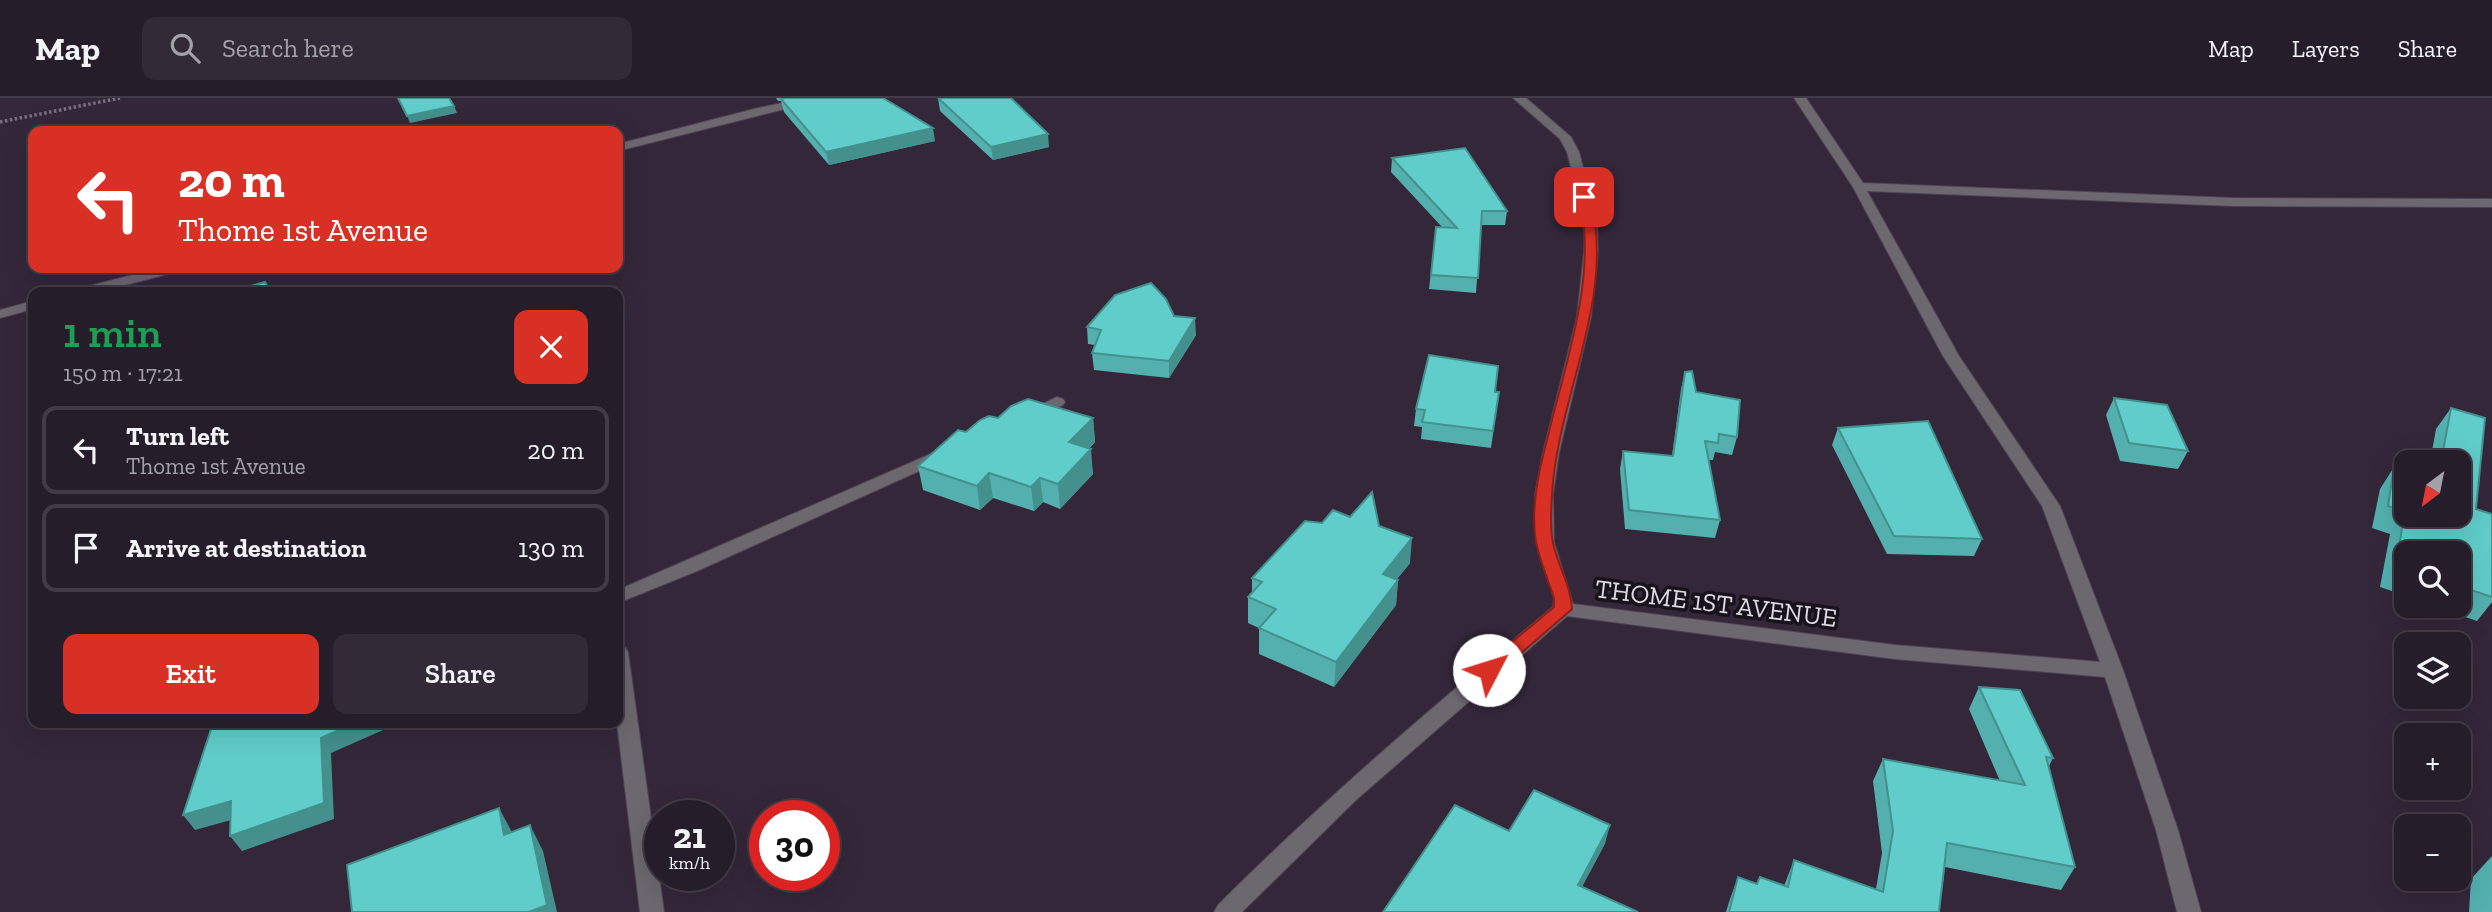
<!DOCTYPE html>
<meta charset="utf-8">
<style>
body{margin:0;font-family:"Zilla Slab",serif;background:#322a37;color:#f1f3f6;height:100vh;display:flex;flex-direction:column;font-size:26px;white-space:nowrap}
*{box-sizing:border-box;margin:0}
p{font-size:23px;color:#a4a2a9}
.icon{flex:none;width:38px;height:38px;fill:none;stroke:currentColor;stroke-width:2;stroke-linecap:round;stroke-linejoin:round}
.map{position:relative;flex:1;overflow:hidden}
.side{position:absolute;left:28px;top:189px;width:595px;height:441px;display:flex;flex-direction:column;background:#261d2b;border-radius:14px;box-shadow:0 7px 28px #0002,0 0 0 2px #423b47}
.side>*{flex:none}
.top-card{position:absolute;left:28px;top:28px;width:595px;height:147px;border-radius:14px;box-shadow:0 7px 28px #0002,0 0 0 2px #423b47;background:#d93025;color:#fff;overflow:hidden}
.needle{width:46px;rotate:212deg}
.controls{position:absolute;left:2394px;top:352px;display:grid;gap:14px}
.controls a{display:grid;place-items:center;width:77px;height:77px;border-radius:14px;background:#261d2b;box-shadow:0 7px 28px #0002,0 0 0 2px #423b47;font-size:35px}
.speed{position:absolute;left:644px;top:702px;display:flex;gap:14px;font-size:35px;font-weight:700;text-align:center}
.speed>*{display:grid;place-content:center;width:91px;height:91px;border-radius:50%;background:#261d2b;box-shadow:0 7px 28px #0002,0 0 0 2px #423b47;line-height:1}
.speed small{font-size:18px;font-weight:400}
.speed .limit{border:10px solid #d22;background:#fff;color:#111}
.pin{position:absolute;display:grid;place-items:center;width:60px;height:60px;color:#fff;margin:-30px;border-radius:14px;box-shadow:0 4px 10px #0006}
.me{position:absolute;width:77px;margin:-38px;rotate:50deg;stroke-linejoin:round;filter:drop-shadow(0 0 5px #0008)}
.turn{display:flex;align-items:center;gap:24px;height:147px;padding:0 35px;font-size:32px}
.turn .icon{width:91px;height:91px;stroke-width:2.5}
.turn b{display:block;font-size:49px;line-height:60px}
.round{display:grid;place-items:center;flex:none;width:74px;height:74px;border-radius:14px;background:#322a37}
.headline{display:flex;align-items:center;justify-content:space-between;height:119px;padding:0 35px}
h1{font-size:42px;font-weight:600;line-height:52px;color:#1e9e55}
.button{display:flex;gap:14px;margin-top:auto;padding:14px 35px}
.button a{flex:1;height:80px;border-radius:14px;background:#d93025;color:#fff;font-size:28px;font-weight:600;line-height:80px;text-align:center}
.button a+a{background:#322a37;color:#f1f3f6}
ul{padding:0;list-style:none}
li{display:flex;align-items:center;gap:21px;height:88px;margin:0 14px 10px;padding:0 21px;border:4px solid #423b47;border-radius:14px}
li div{flex:1}
li b{display:block;font-size:26px}
li em{font-style:normal}
header{display:flex;align-items:center;gap:42px;box-sizing:border-box;height:98px;padding:0 35px;background:#261d2b;border-bottom:2px solid #423b47}
header strong{font-size:33px}
nav{display:flex;gap:38px;margin-inline-start:auto;font-size:24px}
.search{width:490px;height:63px;background:#322a37;display:flex;align-items:center;gap:18px;box-sizing:border-box;padding:0 24px;border-radius:14px;color:#a4a2a9;font-size:26px}
.map>svg:first-child{display:block}
.lines{fill:none;stroke-linecap:round;stroke-linejoin:round}
.minor-casing{stroke:#4f4354;stroke-width:2}
.path{stroke:#7b7080;stroke-width:3.5;stroke-dasharray:2.5 2.5;stroke-linecap:butt}
.minor{fill:#6d6770;fill-rule:evenodd}
.wall{fill:#53b0ae}
.shaded-wall{fill:#43908d}
.building{fill:#60cdca;stroke:#43908d;stroke-width:2}
.route{fill:#d93025;stroke:#8d1f18;stroke-width:2}
.labels{text-anchor:middle;stroke-width:7;stroke-linejoin:round;paint-order:stroke}
.street-label{font-size:26px;fill:#dfd7e3;stroke:#18131a}
</style>
<header>
<strong>Map</strong>
<div class="search"><svg class="icon" aria-label="search" viewBox="0 0 24 24"><circle cx="10" cy="10" r="6"/><path d="M15 15l6 6"/></svg>Search here</div>
<nav><a>Map</a><a>Layers</a><a>Share</a></nav>
</header>
<div class="map">
<svg width="2492" height="814" viewBox="0 0 2492 814">
<rect width="100%" height="100%" fill="#332739"/>
<g class="lines">
<defs>
<g id="minor">
<polygon points="806,0 829,0 618,53 618,46 758,10"/>
<path d="M1513,0h13l45,39 8,15 18,70 1,30 -7,65 -32,136 -6,41 1,48 19,62 322,41 205,17 -58,-156 -99,-150 -90,-169 -59,-89h12l57,85 370,15 259,1v8l-259,-1 -366,-15 92,165 101,150 63,164 55,160 23,82h-24l-21,-82 -51,-153 -210,-18 -328,-43 -211,184 -114,112h-28l4,-7c106,-106 220,-203 335,-298l1,-9 -18,-56 -1,-48 8,-41 34,-136 7,-65 1,-30 -18,-70 -7,-13z"/>
<polygon points="160,170 182,170 180,173 98,194 75,194 77,191"/>
<polygon points="33,203 33,211 0,220 0,212"/>
<polygon points="1057,299 1063,301 1065,304 1063,307 1028,322 1020,317"/>
<polygon points="942,351 950,356 948,360 697,473 618,505 618,492"/>
<polygon points="618,547 625,549 628,554 664,814 640,814 617,625"/>
</g>
</defs>
<!-- minor casing -->
<use href="#minor" class="minor-casing"/>
<!-- path -->
<polyline class="path" points="0,24 120,0"/>
<!-- minor -->
<use href="#minor" class="minor"/>
</g>
<!-- wall -->
<g class="wall">
<polygon points="776,0 836,0 935,43 829,67 784,14 781,3 778,3"/>
<polygon points="938,0 1049,49 993,62 940,13"/>
<polygon points="1392,60 1507,113 1505,127 1481,127 1476,195 1429,191 1436,129 1442,129 1391,74"/>
<polygon points="1174,218 1196,237 1169,280 1094,272 1092,255 1095,247 1088,246 1087,229"/>
<polygon points="1685,274 1696,294 1737,339 1732,357 1715,354 1713,362 1709,362 1720,422 1715,440 1625,431 1620,371 1623,353 1672,358 1681,291"/>
<polygon points="1495,294 1499,294 1491,350 1421,341 1422,329 1414,328 1416,311"/>
<polygon points="2114,300 2188,353 2178,371 2120,363 2106,317"/>
<polygon points="2451,310 2476,411 2492,416 2492,504 2477,523 2433,508 2459,508 2459,455 2406,455 2406,498 2380,489 2390,436 2372,430 2380,391 2394,369 2406,416 2459,364 2430,364 2436,331"/>
<polygon points="998,320 1093,320 1095,344 1089,351 1093,376 1060,411 1043,404 1034,413 993,400 980,412 923,392 918,368"/>
<polygon points="1838,330 1982,441 1974,458 1887,456 1832,347"/>
<polygon points="1350,419 1379,428 1410,465 1397,481 1398,482 1396,507 1334,589 1259,556 1259,530 1248,525 1248,499 1252,495 1252,480 1322,425"/>
<polygon points="1979,589 2053,660 2049,668 2075,769 2061,792 1945,769 1939,814 1726,814 1730,801 1738,779 1757,786 1784,788 1794,762 1876,791 1882,755 1873,683 1883,661 2000,683 1969,611"/>
<polygon points="2492,758 2492,814 2469,814 2471,781"/>
</g>
<!-- shaded-wall -->
<g class="shaded-wall">
<polygon points="454,8 457,15 410,25 407,18"/>
<polygon points="933,30 935,43 829,67 826,54"/>
<polygon points="1048,36 1049,49 993,62 991,49"/>
<polygon points="1195,220 1196,237 1169,280 1169,263"/>
<polygon points="1093,320 1095,344 1071,368 1069,344"/>
<polygon points="1091,351 1093,376 1060,411 1058,386"/>
<polygon points="989,375 993,400 980,412 977,388"/>
<polygon points="1040,380 1043,404 1034,413 1031,389"/>
<polygon points="1412,440 1410,465 1380,502 1383,476"/>
<polygon points="1398,482 1396,507 1334,589 1336,564"/>
<polygon points="355,625 399,625 331,655 334,721 242,753 230,738 321,640"/>
<polygon points="231,703 242,719 195,732 183,717"/>
<polygon points="499,710 513,736 504,737"/>
<polygon points="530,727 543,753 557,814 529,814"/>
<polygon points="1610,727 1605,746 1573,806 1578,787"/>
</g>
<!-- building -->
<g class="building">
<polygon points="398,0 449,0 454,8 407,18"/>
<polygon points="785,0 883,0 933,30 826,54 781,1"/>
<polygon points="938,0 1011,0 1048,36 991,49"/>
<polygon points="1465,50 1507,113 1482,113 1478,180 1431,177 1436,129 1457,130 1392,60"/>
<polygon points="265,184 271,194 228,194"/>
<polygon points="1151,185 1166,201 1174,218 1195,220 1169,263 1092,255 1101,232 1087,229 1115,197"/>
<polygon points="1429,257 1498,268 1495,294 1499,294 1493,333 1422,324 1425,312 1416,311"/>
<polygon points="1692,273 1696,294 1740,302 1737,339 1719,336 1718,345 1705,343 1720,422 1629,412 1623,353 1673,358 1685,274"/>
<polygon points="2114,300 2167,307 2188,353 2129,345"/>
<polygon points="1028,301 1093,320 1069,344 1091,351 1058,386 1040,380 1031,389 989,375 977,388 918,368 958,332 966,334 980,322 989,318 998,320 1011,308"/>
<polygon points="2451,310 2485,320 2476,411 2492,416 2492,499 2459,488 2459,455 2406,455 2406,470 2396,466 2405,413 2388,408 2394,369 2406,373 2406,416 2459,416 2459,364 2441,364"/>
<polygon points="1928,323 1982,441 1894,438 1838,330"/>
<polygon points="1372,394 1379,428 1412,440 1383,476 1398,482 1336,564 1259,530 1276,511 1248,499 1262,484 1252,480 1305,423 1322,425 1333,412 1350,419"/>
<polygon points="1979,589 2020,592 2053,660 2046,659 2075,769 1947,745 1939,814 1729,814 1738,779 1757,786 1760,779 1788,789 1794,762 1883,794 1893,733 1883,661 2025,687"/>
<polygon points="213,625 355,625 321,640 324,705 230,738 231,703 183,717"/>
<polygon points="1534,692 1610,727 1578,787 1638,814 1383,814 1455,707 1509,733"/>
<polygon points="499,710 504,737 530,727 547,807 529,814 352,814 347,767"/>
</g>
<!-- route -->
<path class="route" d="M1584,95l6,4c27,102 -33,199 -38,298 -1,15 -2,34 1,48 5,23 18,43 19,66l-76,66h-13l-3,-5 3,-4 71,-59v-9c-6,-18 -14,-37 -18,-56 -6,-36 4,-76 13,-110 18,-75 49,-158 30,-235z"/>
<g class="labels">
<!-- street labels -->
<g class="street-label">
<text transform="translate(1716 505) rotate(7)" y="9">THOME 1ST AVENUE</text>
</g>
</g>
</svg>
<div class="controls">
<a><svg class="needle" viewBox="-14 -14 28 28"><path d="M0-13l5 13h-10z" fill="#e53935"/><path d="M0 13l5-13h-10z" fill="#a4a2a9"/></svg></a>
<a><svg class="icon" aria-label="search" viewBox="0 0 24 24"><circle cx="10" cy="10" r="6"/><path d="M15 15l6 6"/></svg></a>
<a><svg class="icon" aria-label="layers" viewBox="0 0 24 24"><path d="M12 4l9 5-9 5-9-5zM3 14l9 5 9-5"/></svg></a>
<a>+</a>
<a>−</a>
</div>
<div class="speed"><div>21<small>km/h</small></div><div class="limit">30</div></div>
<div class="pin" style="left:1584px;top:99px;background:#d93025"><svg class="icon" aria-label="arrive" viewBox="0 0 24 24"><path d="M6 21V4h12l-3 4 3 4H6"/></svg></div>
<svg class="me" style="left:1489px;top:572px" viewBox="-20 -20 40 40"><circle r="19" fill="#fff"/><path d="M0-13L10 11 0 6-10 11z" fill="#d93025"/></svg>
<div class="top-card">
<div class="turn"><svg class="icon" aria-label="left" viewBox="0 0 24 24"><path d="M17 20v-9H6M10 6l-5 5 5 5"/></svg><div><b>20 m</b>Thome 1st Avenue</div></div>
</div>
<section class="side">
<div class="headline"><div><h1>1 min</h1><p>150 m · 17:21</p></div><a class="round" style="background:#d93025;color:#fff"><svg class="icon" aria-label="close" viewBox="0 0 24 24"><path d="M6 6l12 12M18 6L6 18"/></svg></a></div>
<ul>
<li><svg class="icon" aria-label="left" viewBox="0 0 24 24"><path d="M17 20v-9H6M10 6l-5 5 5 5"/></svg><div><b>Turn left</b><p>Thome 1st Avenue</p></div><em>20 m</em></li>
<li><svg class="icon" aria-label="arrive" viewBox="0 0 24 24"><path d="M6 21V4h12l-3 4 3 4H6"/></svg><div><b>Arrive at destination</b></div><em>130 m</em></li>
</ul>
<div class="button"><a>Exit</a><a>Share</a></div>
</section>
</div>
